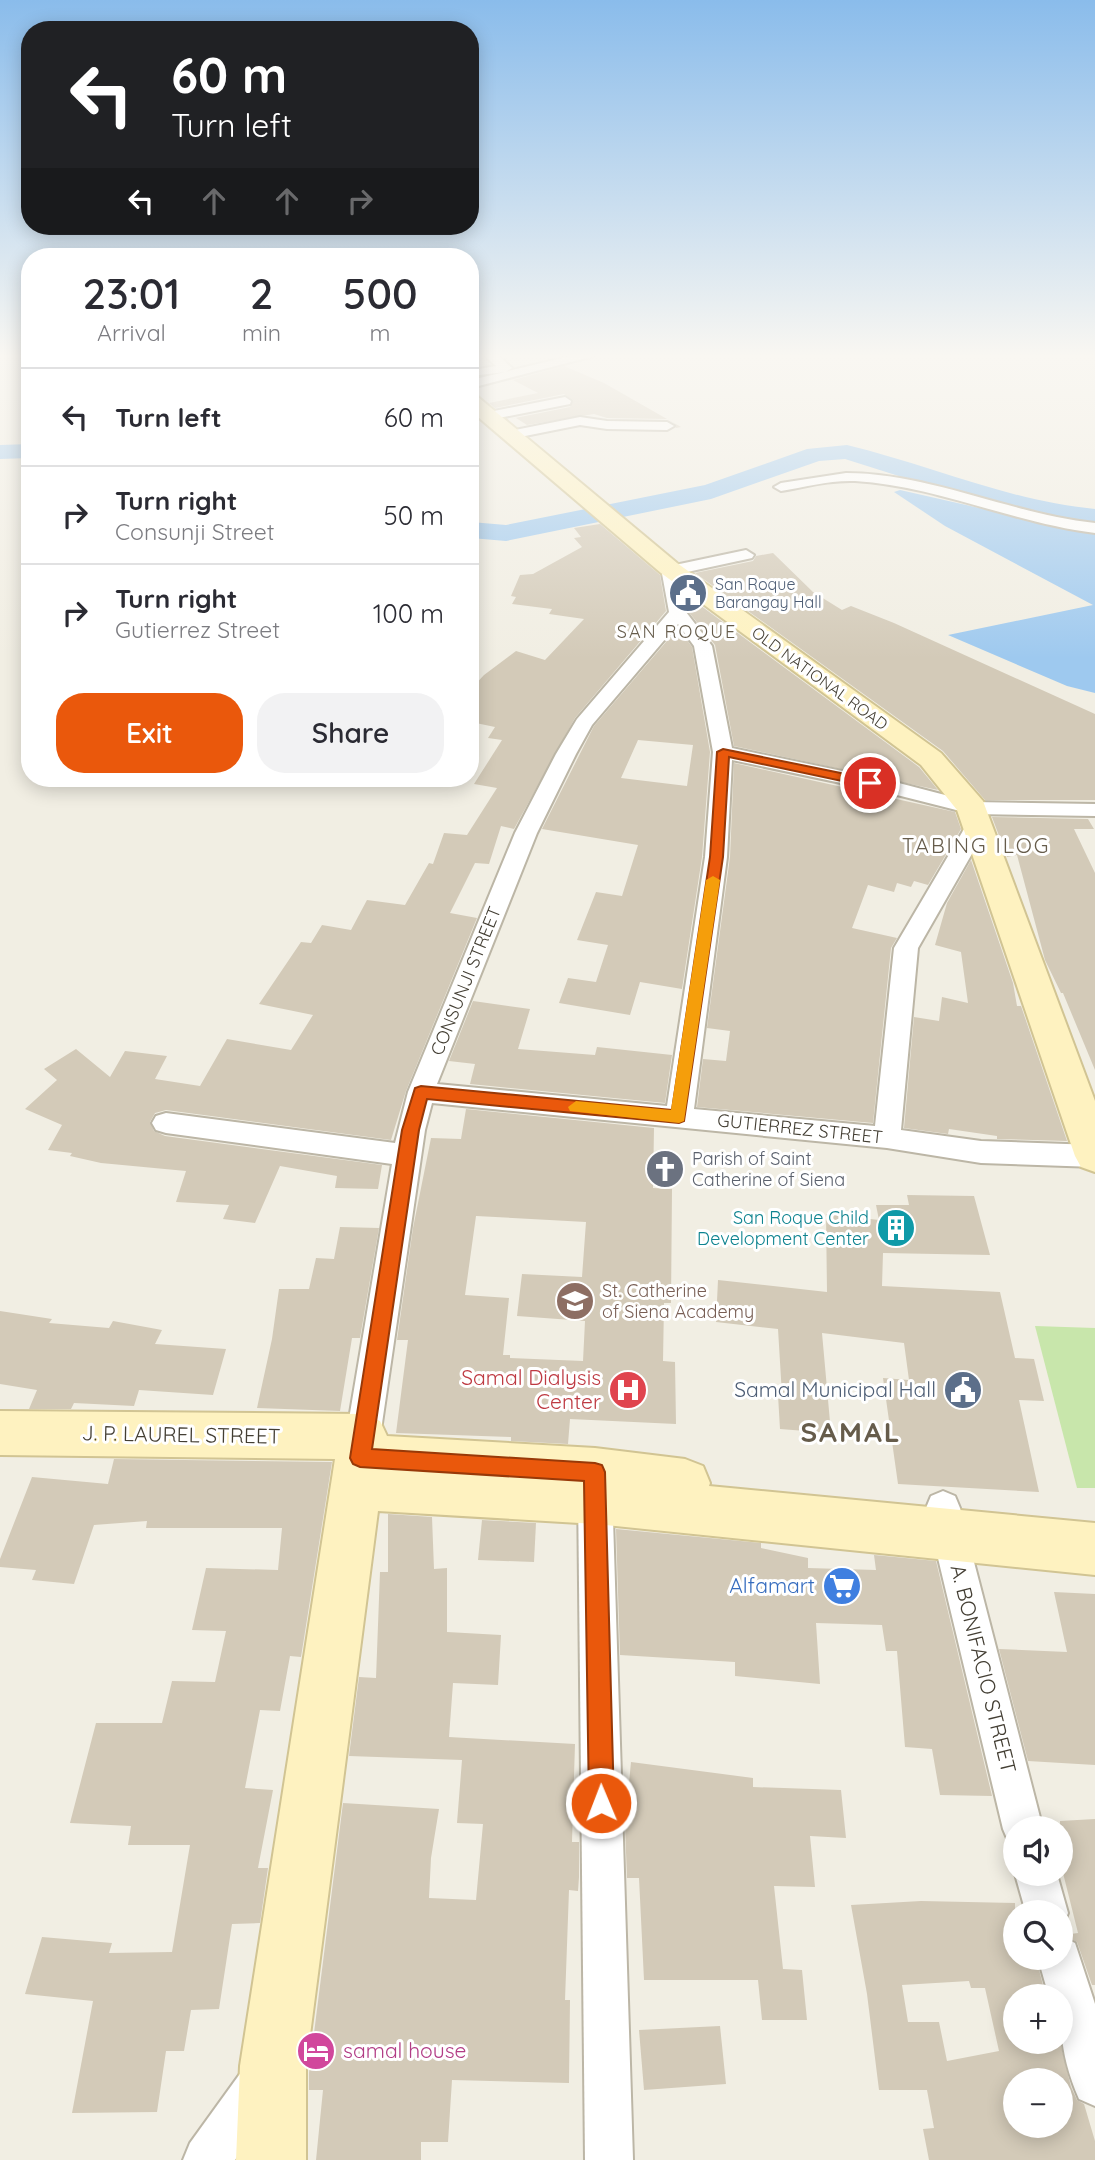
<!DOCTYPE html>
<meta charset="utf-8">
<style>
body{margin:0;font-family:Quicksand,sans-serif;background:#f2f2f3;color:#2b2b33;height:100vh;display:flex;flex-direction:column;font-size:26px;white-space:nowrap}
*{box-sizing:border-box;margin:0}
p{font-size:23px;color:#7c7c81}
.icon{flex:none;width:38px;height:38px;fill:none;stroke:currentColor;stroke-width:2;stroke-linecap:round;stroke-linejoin:round}
.map{position:relative;flex:1;overflow:hidden}
.drawer{position:absolute;left:21px;top:248px;width:458px;height:539px;display:flex;flex-direction:column;background:#fff;border-radius:28px;box-shadow:0 4px 18px #0003}
.drawer>*{flex:none}
.banner{position:absolute;left:21px;top:21px;width:458px;height:214px;border-radius:28px;box-shadow:0 4px 18px #0003;background:#202124;color:#fff;overflow:hidden}
.controls{position:absolute;left:1003px;top:1816px;display:grid;gap:14px}
.controls a{display:grid;place-items:center;width:70px;height:70px;border-radius:50%;background:#fff;box-shadow:0 4px 18px #0003;font-size:35px}
.pin{position:absolute;display:grid;place-items:center;width:60px;height:60px;color:#fff;margin:-30px;border:4px solid #fff;border-radius:50%;box-shadow:0 2px 7px #0007}
.me{position:absolute;width:77px;margin:-38px;rotate:359deg;stroke-linejoin:round;filter:drop-shadow(0 0 5px #0008)}
.turn{display:flex;align-items:center;gap:24px;height:147px;padding:0 35px;font-size:32px}
.turn .icon{width:91px;height:91px;stroke-width:2.5}
.turn b{display:block;font-size:49px;line-height:60px}
.lanes{display:flex;align-items:center;height:66px;padding:0 35px;background:#0003;justify-content:center;gap:35px;direction:ltr}
.lanes .off{opacity:.35}
.eta{display:flex;justify-content:space-evenly;align-items:center;height:119px;text-align:center}
.eta b{font-size:42px;font-weight:600;line-height:49px}
.action{display:flex;gap:14px;margin-top:auto;padding:14px 35px}
.action a{flex:1;height:80px;border-radius:28px;background:#ea580c;color:#fff;font-size:28px;font-weight:600;line-height:80px;text-align:center}
.action a+a{background:#f2f2f3;color:#2b2b33}
ul{padding:0;list-style:none}
li{display:flex;align-items:center;gap:21px;height:98px;padding:0 35px;border-top:2px solid #e1e1e2}
li div{flex:1}
li b{display:block;font-size:26px}
li em{font-style:normal}
.map>svg:first-child{display:block}
.green{fill:#c8e6ab}
.water{fill:#9ec9ef}
.lines{fill:none;stroke-linecap:round;stroke-linejoin:round}
.river{fill:#9ec9ef;fill-rule:evenodd}
.building{fill:#d3cab8;fill-rule:evenodd}
.minor-casing{stroke:#bcb6a6;stroke-width:4}
.secondary-casing{stroke:#d1c493;stroke-width:4}
.minor{fill:#fff;fill-rule:evenodd}
.secondary{fill:#fef2c0;fill-rule:evenodd}
.route{fill:#ea580c;stroke:#983908;stroke-width:2}
.slow{fill:#f59e0b}
.labels{text-anchor:middle;stroke-width:6;stroke-linejoin:round;paint-order:stroke}
.far-service-label{font-size:16px;fill:#4e5e75;stroke:#fff;text-anchor:start}
.far-street-label{font-size:16px;fill:#433e33;stroke:#fff}
.far-quarter-label{font-size:18px;letter-spacing:2px;fill:#665c4b;stroke:#fff}
.street-label{font-size:18px;fill:#433e33;stroke:#fff}
.worship-label{font-size:18px;fill:#5b616d;stroke:#fff;text-anchor:start}
.culture-label{font-size:18px;fill:#0d838f;stroke:#fff;text-anchor:end}
.education-label{font-size:18px;fill:#785e54;stroke:#fff;text-anchor:start}
.quarter-label{font-size:21px;letter-spacing:2px;fill:#665c4b;stroke:#fff}
.near-health-label{font-size:21px;fill:#be3a42;stroke:#fff;text-anchor:end}
.near-service-label{font-size:21px;fill:#4e5e75;stroke:#fff;text-anchor:end}
.near-street-label{font-size:21px;fill:#433e33;stroke:#fff}
.near-shop-label{font-size:21px;fill:#366cbe;stroke:#fff;text-anchor:end}
.near-hotel-label{font-size:21px;fill:#b23c85;stroke:#fff;text-anchor:start}
.near-district-label{font-size:28px;font-weight:bold;letter-spacing:2px;fill:#665c4b;stroke:#fff}
</style>
<div class="map">
<svg width="1095" height="2160" viewBox="0 0 1095 2160">
<rect width="100%" height="100%" fill="#f1eee3"/>
<!-- green -->
<polygon class="green" points="1035,1326 1095,1328 1095,1488 1077,1488"/>
<!-- water -->
<polygon class="water" points="900,490 1081,531 1095,532 1095,693 1067,686 948,635 1093,605 945,526 894,492"/>
<g class="lines">
<!-- river -->
<g class="river">
<polygon points="30,444 30,458 0,459 0,445"/>
<path d="M847,445c83,20 162,56 248,64v16l-20,-2 -113,-27 -117,-37 -26,2 -108,38 -205,42 -35,-3v-16l35,3 199,-40 102,-36z"/>
</g>
</g>
<!-- building -->
<g class="building">
<polygon points="564,366 604,383 681,427 676,428 675,424 667,419 607,418 594,414 527,425 516,418 510,419 570,407 573,400 564,394 495,408 489,403 538,393 513,380"/>
<polygon points="600,524 660,575 666,611 575,718 514,829 501,826 489,864 475,863 450,913 477,918 406,1091 391,1140 166,1110 155,1113 150,1122 154,1131 165,1136 382,1165 378,1189 335,1188 337,1176 280,1166 255,1223 223,1219 229,1205 176,1202 186,1171 101,1163 70,1156 72,1153 48,1150 62,1125 25,1109 57,1080 44,1069 76,1049 110,1077 125,1051 167,1056 155,1079 200,1086 227,1039 291,1050 313,1015 259,1004 301,942 311,943 322,925 351,930 367,900 405,905 429,863 433,864 444,833 467,835 497,788 474,784 502,740 488,738 495,727 471,722 471,689 484,675 516,651 545,660 584,619 549,614 552,609 512,604 516,597 511,596 520,575 533,574 582,547 574,538 581,537 574,528"/>
<polygon points="773,553 813,592 842,610 851,606 894,623 1095,714 1095,800 985,800 943,751 695,573 753,561 756,556"/>
<polygon points="685,594 919,767 938,790 734,746 715,645 688,611"/>
<path d="M678,628l14,19 18,105 -8,105 -20,132 -42,-7 -10,33 -71,-12 9,-25 28,4 12,-37 -31,-5 19,-48 26,4 16,-51 -96,-16 52,-103zM638,740l55,5 -6,41 -66,-8z"/>
<polygon points="734,763 955,812 961,829 928,885 914,881 911,887 897,883 894,892 868,885 852,928 897,938 891,948 873,1123 697,1107 703,1059 726,1061 730,1031 707,1028 730,857"/>
<polygon points="992,817 1088,819 1094,829 1074,829 1095,873 1095,1070 1063,993 1061,993 1045,960 1017,855 1007,857"/>
<polygon points="971,860 1013,983 1017,1006 1021,1006 1067,1141 997,1139 997,1136 949,1129 948,1134 904,1128 914,1017 939,1021 942,997 968,1003 961,952 935,945 947,903"/>
<polygon points="473,1001 530,1009 518,1049 595,1055 597,1047 672,1055 665,1103 470,1084 475,1064 449,1061"/>
<path d="M466,1109l188,19 -1,60 19,1 -1,114h-7l-1,58 12,1 1,62 -106,-5 -2,25 -57,-3v-4l-115,-4 12,-93h-11l16,-112 18,-90 30,1zM476,1216l110,6 -4,55 -60,-3 -5,42 68,5 -2,40 -73,-3v-3h-7l6,-57 -44,-3z"/>
<polygon points="907,1195 974,1196 990,1255 883,1253 882,1286 1000,1292 1015,1358 1034,1359 1044,1401 1019,1400 1039,1492 898,1484 883,1378 909,1380 904,1343 822,1333 831,1433 780,1429 778,1395 782,1395 778,1329 716,1322 718,1280 827,1292 826,1214 879,1220 876,1205 909,1205"/>
<polygon points="340,1227 379,1228 360,1338 352,1338 340,1411 257,1408 272,1339 279,1289 309,1289 316,1258 334,1259"/>
<polygon points="0,1311 52,1319 49,1323 109,1328 113,1321 162,1330 155,1344 226,1349 213,1395 139,1390 134,1406 74,1403 71,1409 29,1409 37,1390 0,1384"/>
<polygon points="114,1459 332,1462 301,1657 290,1656 280,1711 260,1710 245,1788 273,1790 258,1868 268,1868 260,1923 232,1924 219,2009 191,2010 184,2051 166,2051 157,2112 72,2113 93,2001 25,1994 42,1937 112,1943 109,1953 172,1952 190,1845 128,1845 131,1826 70,1823 96,1723 162,1723 172,1681 215,1682 226,1631 192,1630 206,1568 278,1570 282,1528 146,1528 147,1521 94,1525 74,1584 32,1580 36,1570 0,1567 0,1559 32,1477 108,1484"/>
<polygon points="388,1514 432,1517 434,1569 447,1568 447,1632 501,1635 498,1685 453,1683 449,1737 575,1744 572,1842 579,1842 579,1877 578,1891 569,1890 565,2000 570,2000 569,2083 452,2080 448,2142 421,2142 421,2160 316,2160 323,2090 309,2090 309,2073 343,1803 439,1809 431,1858 429,1898 476,1900 483,1824 457,1823 462,1760 349,1756 359,1677 376,1678 380,1572 388,1572"/>
<polygon points="482,1520 536,1523 534,1562 478,1560"/>
<polygon points="616,1529 761,1543 761,1548 808,1558 808,1568 876,1570 874,1555 936,1561 992,1796 940,1795 932,1749 905,1747 897,1651 886,1651 882,1625 816,1623 820,1684 735,1676 735,1662 620,1655"/>
<polygon points="1054,1592 1095,1594 1095,1765 1028,1761 999,1649 1067,1652"/>
<polygon points="631,1762 753,1778 753,1787 841,1790 846,1838 810,1836 815,1887 774,1886 783,1969 802,1970 807,2020 762,2020 758,1980 644,1980 639,1878 627,1878 625,1826"/>
<polygon points="1095,1819 1095,1985 1092,1985 1077,1942 1063,1935 1078,1933 1060,1861 1060,1821"/>
<path d="M921,1901l94,2v55h21l10,39h-31v45h45l11,45 6,13 7,4 11,37v19h-166l-6,-31 11,-1 -7,-38h-48l-12,-96 -16,-89zM969,1981l2,7h14l14,63 -52,10 -8,-39h-31l-6,-37zM1015,2081h45v45h-45z"/>
<polygon points="720,2026 726,2084 644,2090 639,2030"/>
</g>
<g class="lines">
<defs>
<g id="minor">
<polygon points="485,356 499,356 512,368 506,372 479,375 479,369 496,366"/>
<polygon points="571,356 594,356 471,388 471,380"/>
<polygon points="565,397 571,401 570,404 489,420 482,416 489,412"/>
<polygon points="580,417 607,421 667,422 674,426 667,430 607,429 580,425 510,439 503,435 510,431"/>
<path d="M846,473c83,0 165,41 249,50v10c-82,-10 -158,-47 -240,-52 -25,-1 -50,6 -74,10l-7,-4 7,-4z"/>
<path d="M746,550l8,5 -2,3 -74,16 8,38 26,34 20,102 163,34 77,20 123,2v12l-123,-2 -79,-20 -161,-34 -5,97 -33,252 181,17 19,-178 73,-124 3,-5h16l3,5 -71,124 -17,182 80,11 114,4v22l-114,-4 -94,-15 -455,-45 -7,27 -45,307 -5,11 -12,4 -12,-4 -5,-11 46,-273 -226,-31 -10,-3 -4,-7 4,-7 10,-3 229,30 13,-51 107,-259 41,-79 21,-35 92,-107 -8,-44 8,-5 6,2zM678,624l16,22 19,106 -8,105 -38,249 -230,-22 100,-251 39,-79 16,-29z"/>
<polygon points="595,1472 607,1476 612,1488 633,2160 585,2160 578,1488 583,1476"/>
<polygon points="943,1491 955,1496 960,1508 1043,1829 1015,1829 1015,1846 1009,1843 1003,1829 926,1508 931,1496"/>
<polygon points="1015,1874 1057,1874 1068,1913 1062,1928 1060,1913 1026,1913"/>
<path d="M1060,1936l15,7 20,61v102l-16,-7c-16,-37 -19,-63 -19,-102h-11l-11,-39h22z"/>
<polygon points="258,2064 274,2071 281,2087 274,2103 235,2160 183,2160 190,2143 242,2071"/>
</g>
<g id="secondary">
<polygon points="471,395 478,397 677,563 941,753 983,801 1095,1101 1095,1172 1081,1167 1075,1156 957,810 921,765 661,573 471,411"/>
<polygon points="0,1411 363,1414 380,1421 387,1436 595,1448 685,1459 703,1466 710,1483 709,1486 1095,1523 1095,1575 596,1524 378,1511 306,2066 306,2160 236,2160 240,2066 335,1459 0,1455"/>
</g>
</defs>
<!-- minor casing -->
<use href="#minor" class="minor-casing"/>
<!-- secondary casing -->
<use href="#secondary" class="secondary-casing"/>
<!-- minor -->
<use href="#minor" class="minor"/>
<!-- secondary -->
<use href="#secondary" class="secondary"/>
</g>
<!-- sky -->
<linearGradient id="sky" x2="0" y2="1"><stop stop-color="#8abceb"/><stop offset="0.54" stop-color="#f9f7f2"/><stop offset="1" stop-color="#f9f7f2" stop-opacity="0"/></linearGradient>
<rect width="1095" height="659" fill="url(#sky)"/>
<!-- route -->
<polygon class="route" points="723,749 870,779 876,783 870,787 729,757 723,857 684,1121 679,1123 427,1099 419,1130 372,1449 595,1463 602,1465 605,1472 614,1803 610,1811 601,1815 593,1811 589,1803 584,1481 360,1467 353,1464 350,1458 402,1130 415,1088 421,1086 672,1110 710,857 717,752"/>
<!-- slow -->
<polygon class="slow" points="713,876 720,880 684,1121 679,1123 570,1111 568,1107 576,1101 671,1110 706,880"/>
<!-- icons -->
<defs>
<symbol id="civic-disc" viewBox="-11 -11 22 22"><circle r="9.5" fill="#5c6f8a" stroke="#fff"/><path d="M-.6-6.5H3V-4.5H.6V-3L4-1V1h2V6H-6V1h2V-1L-.6-3ZM-1.2 2.5V6h2.4V2.5Z" fill="#fff"/></symbol>
<symbol id="church-disc" viewBox="-11 -11 22 22"><circle r="9.5" fill="#6b7280" stroke="#fff"/><path d="M-1.2-6h2.4v3.5h3.3v2.4h-3.3V6h-2.4V-.1h-3.3v-2.4h3.3Z" fill="#fff"/></symbol>
<symbol id="building-disc" viewBox="-11 -11 22 22"><circle r="9.5" fill="#0f9aa8" stroke="#fff"/><path d="M-4-6H4V6H1V3H-1V6H-4ZM-2.5-4.3h1.7v1.8h-1.7ZM.8-4.3h1.7v1.8H.8ZM-2.5-1h1.7V.8h-1.7ZM.8-1h1.7V.8H.8Z" fill="#fff"/></symbol>
<symbol id="school-disc" viewBox="-11 -11 22 22"><circle r="9.5" fill="#8d6e63" stroke="#fff"/><path d="M0-5L7-2L0 1L-7-2ZM-4 1L0 2.5L4 1V4Q0 6-4 4Z" fill="#fff"/></symbol>
<symbol id="hospital-disc" viewBox="-11 -11 22 22"><circle r="9.5" fill="#e0444e" stroke="#fff"/><path d="M-5-5h3v3.5h4V-5h3V5h-3V1.5h-4V5h-3Z" fill="#fff"/></symbol>
<symbol id="supermarket-disc" viewBox="-11 -11 22 22"><circle r="9.5" fill="#3f7fe0" stroke="#fff"/><path d="M-6-5.5h2.5l.6 2H6L4.5 2H-2.5L-4.4-4H-6ZM-1.5 3.2a1.3 1.3 0 1 0 .1 0ZM3 3.2a1.3 1.3 0 1 0 .1 0Z" fill="#fff"/></symbol>
<symbol id="hotel-disc" viewBox="-11 -11 22 22"><circle r="9.5" fill="#d1479c" stroke="#fff"/><path d="M-6-4.5h1.5V1H6V5H4.5V3h-9V5H-6ZM-4 0a1.8 1.8 0 1 1 3.6 0ZM.5 0V-2.5h3Q6-2.5 6 0Z" fill="#fff"/></symbol>
</defs>
<g fill-rule="evenodd">
<use href="#civic-disc" x="666" y="571" width="44" height="44"/>
<use href="#church-disc" x="643" y="1147" width="44" height="44"/>
<use href="#building-disc" x="874" y="1206" width="44" height="44"/>
<use href="#school-disc" x="553" y="1279" width="44" height="44"/>
<use href="#hospital-disc" x="606" y="1368" width="44" height="44"/>
<use href="#civic-disc" x="941" y="1368" width="44" height="44"/>
<use href="#supermarket-disc" x="820" y="1564" width="44" height="44"/>
<use href="#hotel-disc" x="294" y="2029" width="44" height="44"/>
</g>
<g class="labels">
<!-- far-service labels -->
<g class="far-service-label">
<text x="715" y="590">San Roque<tspan x="715" dy="18">Barangay Hall</tspan></text>
</g>
<!-- far-street labels -->
<g class="far-street-label">
<text transform="translate(820 678) rotate(36)" y="6">OLD NATIONAL ROAD</text>
</g>
<!-- far-quarter labels -->
<g class="far-quarter-label">
<text x="677" y="638">SAN ROQUE</text>
</g>
<!-- street labels -->
<g class="street-label">
<text transform="translate(466 981) rotate(-68)" y="6">CONSUNJI STREET</text>
<text transform="translate(800 1129) rotate(6)" y="6">GUTIERREZ STREET</text>
</g>
<!-- worship labels -->
<g class="worship-label">
<text x="692" y="1165">Parish of Saint<tspan x="692" dy="21">Catherine of Siena</tspan></text>
</g>
<!-- culture labels -->
<g class="culture-label">
<text x="869" y="1224">San Roque Child<tspan x="869" dy="21">Development Center</tspan></text>
</g>
<!-- education labels -->
<g class="education-label">
<text x="602" y="1297">St. Catherine<tspan x="602" dy="21">of Siena Academy</tspan></text>
</g>
<!-- quarter labels -->
<g class="quarter-label">
<text x="976" y="853">TABING ILOG</text>
</g>
<!-- near-health labels -->
<g class="near-health-label">
<text x="601" y="1385">Samal Dialysis<tspan x="601" dy="24">Center</tspan></text>
</g>
<!-- near-service labels -->
<g class="near-service-label">
<text x="936" y="1397">Samal Municipal Hall</text>
</g>
<!-- near-street labels -->
<g class="near-street-label">
<text transform="translate(181 1435) rotate(1)" y="7">J. P. LAUREL STREET</text>
<text transform="translate(983 1669) rotate(76)" y="7">A. BONIFACIO STREET</text>
</g>
<!-- near-shop labels -->
<g class="near-shop-label">
<text x="815" y="1593">Alfamart</text>
</g>
<!-- near-hotel labels -->
<g class="near-hotel-label">
<text x="343" y="2058">samal house</text>
</g>
<!-- near-district labels -->
<g class="near-district-label">
<text x="851" y="1442">SAMAL</text>
</g>
</g>
</svg>
<div class="controls">
<a><svg class="icon" aria-label="sound" viewBox="0 0 24 24"><path d="M4 9h4l5-4v14l-5-4H4zM17 9q2 3 0 6"/></svg></a>
<a><svg class="icon" aria-label="search" viewBox="0 0 24 24"><circle cx="10" cy="10" r="6"/><path d="M15 15l6 6"/></svg></a>
<a>+</a>
<a>−</a>
</div>
<div class="pin" style="left:870px;top:783px;background:#d93025"><svg class="icon" aria-label="arrive" viewBox="0 0 24 24"><path d="M6 21V4h12l-3 4 3 4H6"/></svg></div>
<svg class="me" style="left:601px;top:1803px" viewBox="-20 -20 40 40"><circle r="17" fill="#ea580c" stroke="#fff" stroke-width="3"/><path d="M0-11L8 9 0 5-8 9z" fill="#fff"/></svg>
<div class="banner">
<div class="turn"><svg class="icon" aria-label="left" viewBox="0 0 24 24"><path d="M17 20v-9H6M10 6l-5 5 5 5"/></svg><div><b>60 m</b>Turn left</div></div>
<div class="lanes"><svg class="icon" aria-label="left" viewBox="0 0 24 24"><path d="M17 20v-9H6M10 6l-5 5 5 5"/></svg><svg class="icon off" aria-label="ahead" viewBox="0 0 24 24"><path d="M12 20V5M6 11l6-6 6 6"/></svg><svg class="icon off" aria-label="ahead" viewBox="0 0 24 24"><path d="M12 20V5M6 11l6-6 6 6"/></svg><svg class="icon off" aria-label="right" viewBox="0 0 24 24"><path d="M7 20v-9h11M14 6l5 5-5 5"/></svg></div>
</div>
<section class="drawer">
<div class="eta">
<div><b>23:01</b><p>Arrival</p></div>
<div><b>2</b><p>min</p></div>
<div><b>500</b><p>m</p></div>
</div>
<ul>
<li><svg class="icon" aria-label="left" viewBox="0 0 24 24"><path d="M17 20v-9H6M10 6l-5 5 5 5"/></svg><div><b>Turn left</b></div><em>60 m</em></li>
<li><svg class="icon" aria-label="right" viewBox="0 0 24 24"><path d="M7 20v-9h11M14 6l5 5-5 5"/></svg><div><b>Turn right</b><p>Consunji Street</p></div><em>50 m</em></li>
<li><svg class="icon" aria-label="right" viewBox="0 0 24 24"><path d="M7 20v-9h11M14 6l5 5-5 5"/></svg><div><b>Turn right</b><p>Gutierrez Street</p></div><em>100 m</em></li>
</ul>
<div class="action"><a>Exit</a><a>Share</a></div>
</section>
</div>
